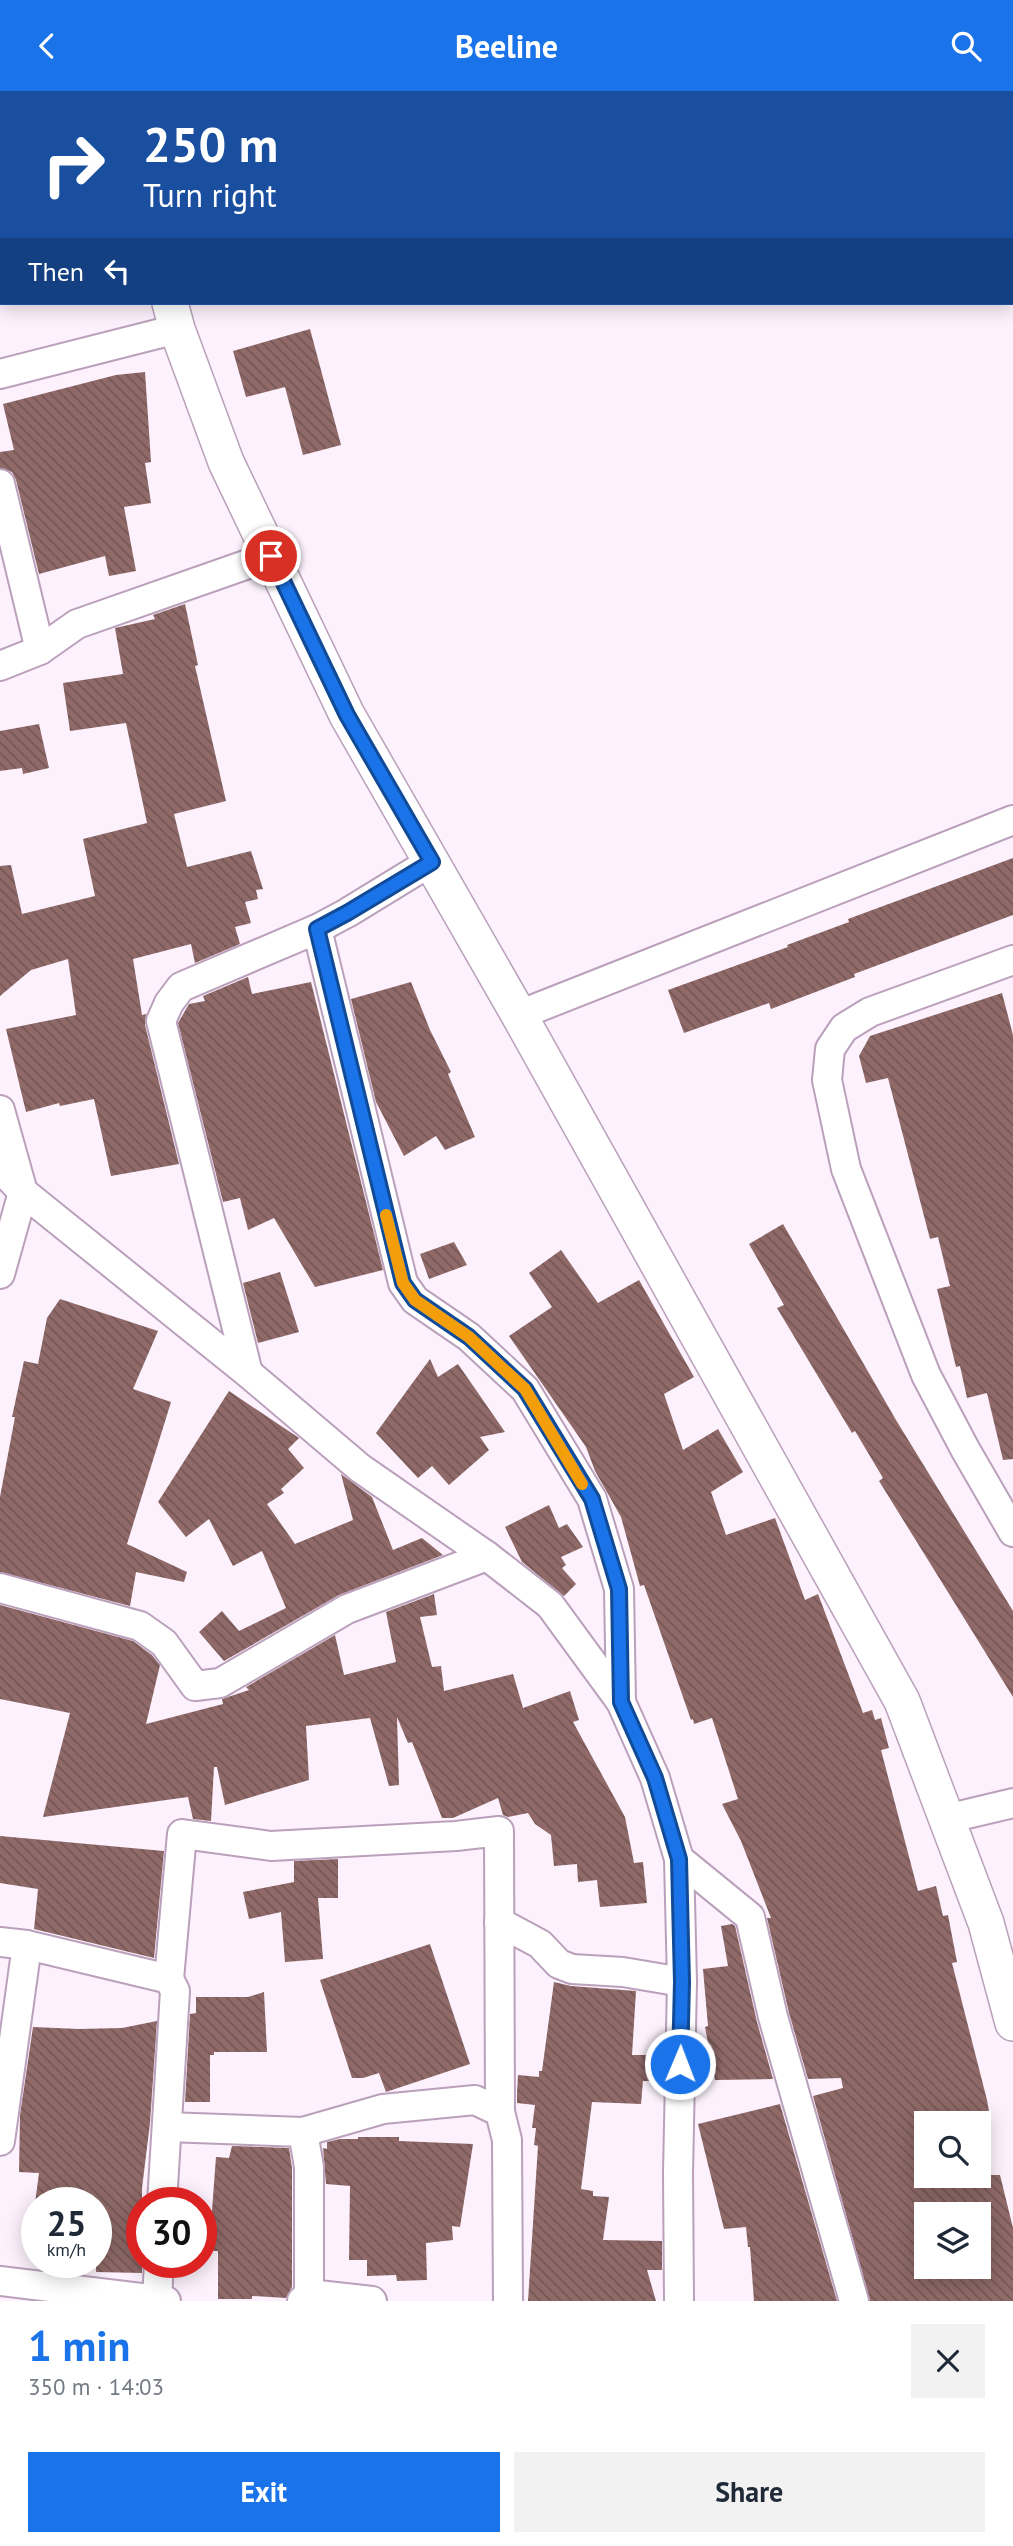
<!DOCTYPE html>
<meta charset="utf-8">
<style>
body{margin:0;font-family:"PT Sans",sans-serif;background:#f2f2f3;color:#1f2937;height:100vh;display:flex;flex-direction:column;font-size:26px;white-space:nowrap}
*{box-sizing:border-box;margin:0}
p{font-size:23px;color:#747a83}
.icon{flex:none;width:38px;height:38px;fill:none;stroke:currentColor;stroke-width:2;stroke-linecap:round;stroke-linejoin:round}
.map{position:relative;height:2210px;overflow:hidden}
.drawer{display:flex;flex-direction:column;background:#fff;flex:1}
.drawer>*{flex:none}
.banner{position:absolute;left:0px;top:0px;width:1013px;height:214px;box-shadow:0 4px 18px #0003;background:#1a4fa0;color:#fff;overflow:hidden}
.tools{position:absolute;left:914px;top:2020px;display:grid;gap:14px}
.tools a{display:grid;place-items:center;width:77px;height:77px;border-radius:0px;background:#fff;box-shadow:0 4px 18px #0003;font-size:35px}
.speed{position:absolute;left:21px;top:2096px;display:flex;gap:14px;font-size:35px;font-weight:700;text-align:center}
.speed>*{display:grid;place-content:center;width:91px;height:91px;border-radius:50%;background:#fff;box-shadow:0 4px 18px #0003;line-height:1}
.speed small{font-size:18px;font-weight:400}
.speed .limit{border:10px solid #d22;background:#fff;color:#111}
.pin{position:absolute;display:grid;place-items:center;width:60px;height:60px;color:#fff;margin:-30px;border:4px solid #fff;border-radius:50%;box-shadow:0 2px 7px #0007}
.me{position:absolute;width:77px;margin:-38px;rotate:1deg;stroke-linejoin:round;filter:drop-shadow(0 0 5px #0008)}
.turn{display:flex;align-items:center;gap:24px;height:147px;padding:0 28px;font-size:32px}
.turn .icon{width:91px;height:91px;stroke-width:2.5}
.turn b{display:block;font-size:49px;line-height:60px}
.then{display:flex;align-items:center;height:66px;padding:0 28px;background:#0003;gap:14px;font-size:26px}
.round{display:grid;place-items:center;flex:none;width:74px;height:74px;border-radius:0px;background:#f2f2f3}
.head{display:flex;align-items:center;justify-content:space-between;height:119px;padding:0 28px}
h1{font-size:42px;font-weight:700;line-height:52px;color:#1a73e8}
.button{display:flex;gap:14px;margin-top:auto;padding:14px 28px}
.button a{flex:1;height:80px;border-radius:0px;background:#1a73e8;color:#fff;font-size:28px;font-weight:700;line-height:80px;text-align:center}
.button a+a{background:#f2f2f3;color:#1f2937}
header{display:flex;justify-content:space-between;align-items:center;height:91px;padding:0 28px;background:#1a73e8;color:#fff;font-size:32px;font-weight:700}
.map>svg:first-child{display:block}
.building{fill:url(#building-back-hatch);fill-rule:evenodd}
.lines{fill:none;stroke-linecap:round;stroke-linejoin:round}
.minor-casing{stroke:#baa0bb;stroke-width:32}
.tertiary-casing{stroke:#baa0bb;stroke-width:38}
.minor{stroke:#fff;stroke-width:28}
.tertiary{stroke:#fff;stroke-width:35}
.route-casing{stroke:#114b97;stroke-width:18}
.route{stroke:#1a73e8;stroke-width:12}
.slow{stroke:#f59e0b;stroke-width:12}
</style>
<header><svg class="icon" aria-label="back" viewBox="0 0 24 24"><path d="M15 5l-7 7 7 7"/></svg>Beeline<svg class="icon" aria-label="search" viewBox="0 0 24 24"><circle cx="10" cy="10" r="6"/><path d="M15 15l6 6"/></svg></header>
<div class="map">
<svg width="1013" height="2210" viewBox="0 0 1013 2210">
<defs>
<pattern id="building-back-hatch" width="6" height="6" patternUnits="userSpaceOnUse" patternTransform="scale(1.75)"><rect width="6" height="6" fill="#8f6a68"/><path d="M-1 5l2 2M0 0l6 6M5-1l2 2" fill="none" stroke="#755756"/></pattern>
</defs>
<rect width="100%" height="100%" fill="#fcf1fc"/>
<!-- building -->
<g class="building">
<polygon points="310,238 341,354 303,364 285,296 246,306 233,260"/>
<polygon points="145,281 151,371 145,372 151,412 124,416 136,480 109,485 105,465 39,483 16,389 12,381 0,377 0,361 14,359 3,313 116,284"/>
<polygon points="185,513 198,574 195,575 226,710 174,723 187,776 251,760 263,798 256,799 258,808 245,811 251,832 235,836 240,853 195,872 191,853 133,868 142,924 146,923 145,934 179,1073 111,1085 94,1008 60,1015 59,1012 26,1021 6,938 76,924 68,868 31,879 0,905 0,775 11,774 22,823 95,805 83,748 147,732 126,632 70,640 63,592 123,583 115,537 155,528 153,524"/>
<polygon points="39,633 49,677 23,683 22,677 0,680 0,640"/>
<polygon points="1013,767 1013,824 854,883 855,886 771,918 769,912 684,942 668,899 788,856 787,854 849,831 848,828"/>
<polygon points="248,886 252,903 311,891 383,1179 315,1196 274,1127 248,1139 240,1107 223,1111 178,932 189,913 205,910 203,905"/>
<polygon points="411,891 430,939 451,981 448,983 475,1046 445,1059 436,1045 404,1065 376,1011 351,908"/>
<polygon points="1002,902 1013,944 1013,1368 1003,1369 987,1302 967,1307 960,1275 956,1276 937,1198 950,1195 938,1146 930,1148 888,987 866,992 859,965 870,945"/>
<polygon points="783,1133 896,1329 1013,1520 1013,1606 879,1390 883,1387 855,1340 852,1342 777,1217 784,1214 749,1153"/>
<polygon points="454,1151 467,1174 429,1188 420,1163"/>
<path d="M561,1159l37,53 41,-23 55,97 -30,17 19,56 35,-21 25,43 -32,20 15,43 49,-17 30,82 13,-6 45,119 9,-3 3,10 6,-2 8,30 -8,2 37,141 18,-5 7,30 5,-1 9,47 -5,1 35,137 4,23h-65v52h74l13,53v73h-143l-57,-205 30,-8 -2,-10 -33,1 -19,-66 -22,-95h4l-30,-77 -19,-37 16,-5 -26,-81 -18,6 -1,-5 -2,1 -47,-135 -4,1 -19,-69 -26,-46 -9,-24 -77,-111 43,-29 -23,-34zM926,2123h52v52h-52z"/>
<polygon points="280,1181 299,1241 258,1252 243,1192"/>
<polygon points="60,1208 158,1240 133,1298 171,1311 127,1453 187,1481 184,1491 136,1481 130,1515 0,1481 0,1406 15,1326 12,1326 24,1270 38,1273 47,1227"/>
<polygon points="430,1268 438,1286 458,1273 505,1341 480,1346 489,1359 449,1394 432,1375 418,1387 376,1342"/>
<polygon points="229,1300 299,1347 288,1358 304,1377 281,1398 284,1402 267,1413 295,1453 353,1429 341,1383 372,1406 393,1459 422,1447 443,1464 339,1504 224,1570 199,1541 222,1520 239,1540 286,1517 262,1460 233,1475 209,1428 186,1446 158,1411"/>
<polygon points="549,1414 559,1437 567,1433 583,1456 561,1466 566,1474 562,1477 576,1493 564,1505 522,1471 505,1436"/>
<polygon points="434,1503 437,1524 420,1526 432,1576 441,1575 444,1600 513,1583 523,1617 570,1600 579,1629 573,1631 625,1726 634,1772 643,1771 647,1812 600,1816 597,1789 578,1791 577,1773 554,1775 551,1744 535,1733 528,1722 508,1726 503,1724 498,1707 453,1727 442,1727 412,1651 408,1652 397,1626 399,1694 389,1695 370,1627 306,1635 309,1689 225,1714 217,1676 214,1676 211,1730 193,1728 188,1706 43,1726 70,1622 0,1608 0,1514 133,1550 152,1564 160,1574 146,1633 223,1613 222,1608 249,1599 246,1596 335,1544 344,1584 396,1571 386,1521"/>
<polygon points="0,1745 164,1760 154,1867 34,1838 38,1798 0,1792"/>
<polygon points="338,1768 338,1807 318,1807 323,1868 285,1871 281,1821 249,1828 243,1801 294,1791 294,1770"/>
<polygon points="732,1833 735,1835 757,1931 773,1988 715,1989 705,1936 708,1935 703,1878 728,1875 721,1835"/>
<polygon points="430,1853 470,1973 386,2001 379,1982 363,1987 352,1987 320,1889"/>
<polygon points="554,1891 571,1895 636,1900 632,1964 651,1964 652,1990 643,1990 641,2013 592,2011 581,2098 593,2100 593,2105 609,2106 603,2149 662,2150 662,2179 647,2179 656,2210 528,2210 538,2055 534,2054 536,2037 532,2037 535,2014 517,2012 517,2002 518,1984 539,1986 539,1980 542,1980"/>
<polygon points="264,1901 267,1961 214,1961 214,1964 210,1964 210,2011 185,2011 190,1923 196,1922 196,1906 248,1906"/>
<polygon points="157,1930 150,2032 142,2097 142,2182 96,2181 96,2112 35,2112 39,2082 19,2081 20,2024 33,1936 79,1938 122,1937"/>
<polygon points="780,2013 837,2210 754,2210 750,2156 748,2156 746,2136 724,2138 698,2033"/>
<polygon points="358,2046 399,2046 399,2050 473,2053 460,2136 452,2135 453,2149 426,2152 427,2189 397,2190 396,2184 367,2185 367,2169 349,2169 350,2095 326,2093 323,2057 327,2058 327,2051 340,2048 358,2048"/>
<polygon points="232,2055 289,2057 292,2077 292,2196 286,2207 252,2205 252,2208 218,2208 218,2160 201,2160 201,2134 211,2133 216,2066 229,2067"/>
</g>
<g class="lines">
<defs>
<g id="minor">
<polyline points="296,2 304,0"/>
<polyline points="0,283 177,238"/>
<polyline points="0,393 40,559"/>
<polyline points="0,575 40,559 77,533 271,465"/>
<polyline points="317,838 403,1192 415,1209 469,1246 525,1298 592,1408 619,1498 621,1611"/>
<polyline points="1013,869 870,921 844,937 830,958 827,989 846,1078 926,1284 965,1358 1013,1441"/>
<polyline points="519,924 1013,729"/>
<polyline points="0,1019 23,1101 0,1183"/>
<polyline points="0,1077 23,1101 248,1282 360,1377 487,1465 550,1514 621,1611 655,1687 679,1768 682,1891 678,2082 679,2210"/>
<polyline points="248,1282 161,930 169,912 181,896 317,838 347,822 432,770"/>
<polyline points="0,1497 140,1535 164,1552 195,1595 220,1592 347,1518 487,1465"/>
<polyline points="946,1728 1013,1712"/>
<polyline points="679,1768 750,1826 773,1926 854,2210"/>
<polyline points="499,1831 540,1853 559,1873 572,1878 623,1881 682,1891"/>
<polyline points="0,1851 27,1854 169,1888 175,1900 162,2112"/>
<polyline points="169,1888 182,1743 271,1755 456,1745 499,1740 500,2021"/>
<polyline points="167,2036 303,2041 383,2018 475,2009 500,2021 507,2049 508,2210"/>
<polyline points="303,2041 309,2076 309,2210"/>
<polyline points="0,2050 27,1854"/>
<polyline points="0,2190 166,2210"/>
<polyline points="157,2209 159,2172"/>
<polyline points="302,2210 309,2203 372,2210"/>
</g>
<g id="tertiary">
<polyline points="113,0 113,2"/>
<polyline points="0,62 2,62"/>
<polyline points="170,212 177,238 226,371 347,624 519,924 902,1610 986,1832 1013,1932"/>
</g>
</defs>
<!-- minor casing -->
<use href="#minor" class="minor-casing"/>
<!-- tertiary casing -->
<use href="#tertiary" class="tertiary-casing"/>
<!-- minor -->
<use href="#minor" class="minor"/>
<!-- tertiary -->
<use href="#tertiary" class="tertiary"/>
</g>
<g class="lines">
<defs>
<polyline id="route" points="271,465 347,624 432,771 347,822 317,838 403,1192 415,1209 469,1246 525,1298 592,1408 619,1498 621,1611 655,1687 679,1768 682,1891 680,1973"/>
</defs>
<!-- route casing -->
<use href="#route" class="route-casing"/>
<!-- route -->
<use href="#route" class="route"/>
<!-- slow -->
<polyline class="slow" points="386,1124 403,1192 415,1209 469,1246 525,1298 582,1393"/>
</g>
</svg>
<div class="tools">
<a><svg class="icon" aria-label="search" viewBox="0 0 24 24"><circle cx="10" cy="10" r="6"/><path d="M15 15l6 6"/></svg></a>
<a><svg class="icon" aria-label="layers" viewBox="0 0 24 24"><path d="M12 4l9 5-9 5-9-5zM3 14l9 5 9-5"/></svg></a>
</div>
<div class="speed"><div>25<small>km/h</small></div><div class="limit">30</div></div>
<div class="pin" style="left:271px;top:465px;background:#d93025"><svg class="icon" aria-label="arrive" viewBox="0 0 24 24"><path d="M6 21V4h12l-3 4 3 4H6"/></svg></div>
<svg class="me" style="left:680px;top:1973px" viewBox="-20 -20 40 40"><circle r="17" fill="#1a73e8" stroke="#fff" stroke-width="3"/><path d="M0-11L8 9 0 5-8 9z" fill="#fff"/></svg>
<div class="banner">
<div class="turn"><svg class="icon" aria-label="right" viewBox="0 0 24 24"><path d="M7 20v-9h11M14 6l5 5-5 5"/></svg><div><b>250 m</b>Turn right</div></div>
<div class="then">Then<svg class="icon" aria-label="left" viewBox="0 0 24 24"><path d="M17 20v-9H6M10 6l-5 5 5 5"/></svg></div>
</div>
</div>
<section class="drawer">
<div class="head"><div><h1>1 min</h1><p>350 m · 14:03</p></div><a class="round"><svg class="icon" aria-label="close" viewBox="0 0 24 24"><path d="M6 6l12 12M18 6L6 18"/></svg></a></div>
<div class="button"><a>Exit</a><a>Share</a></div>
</section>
